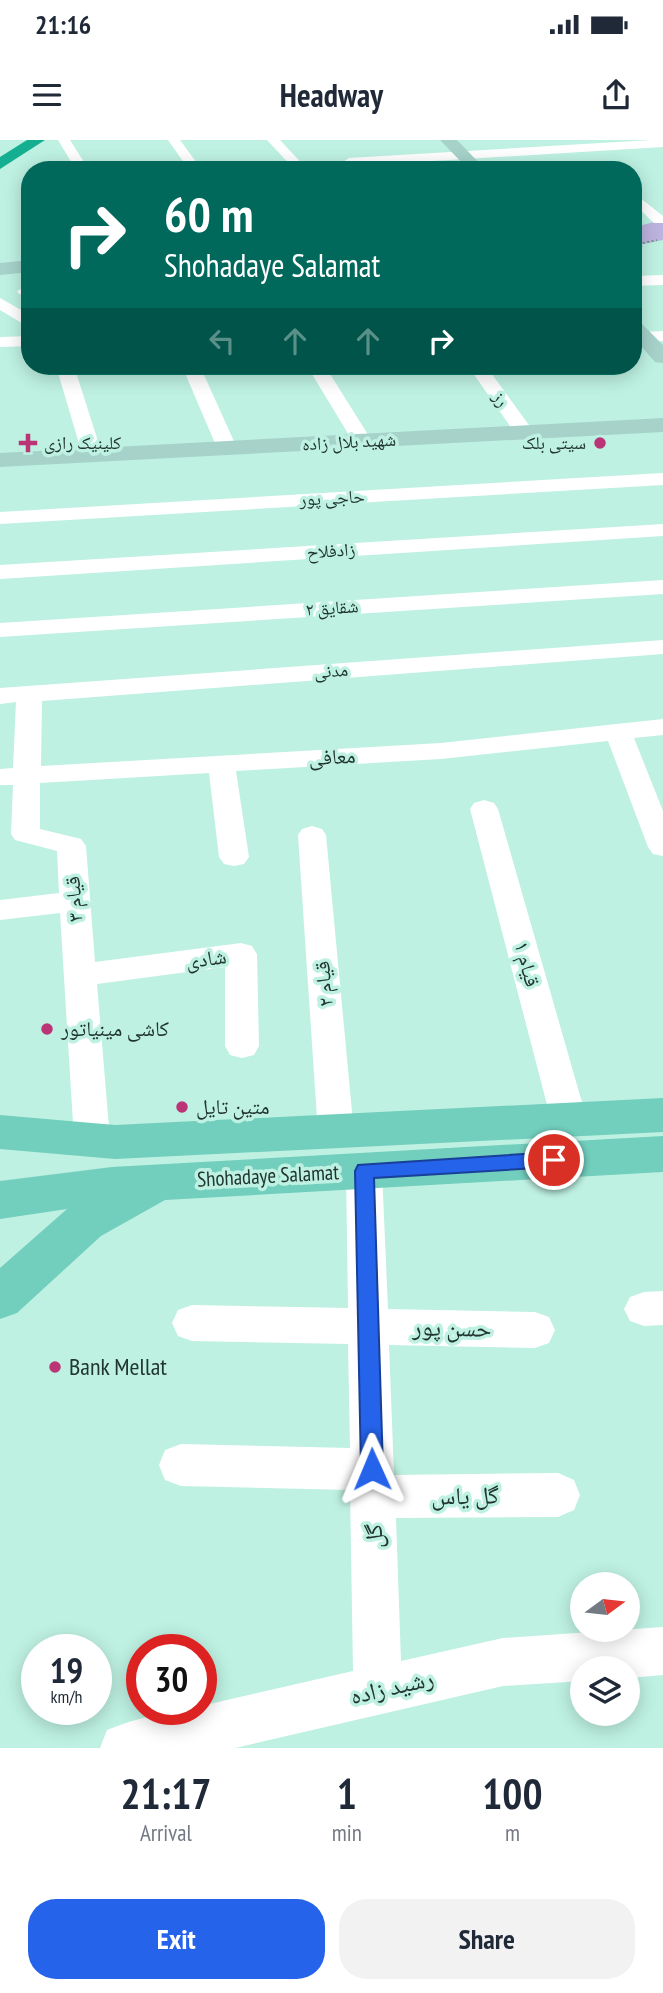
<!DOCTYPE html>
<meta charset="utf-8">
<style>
body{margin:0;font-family:"PT Sans Narrow","Noto Naskh Arabic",sans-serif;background:#f2f2f3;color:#1f2937;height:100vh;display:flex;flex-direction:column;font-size:26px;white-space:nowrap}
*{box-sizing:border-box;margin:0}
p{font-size:23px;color:#747a83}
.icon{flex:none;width:38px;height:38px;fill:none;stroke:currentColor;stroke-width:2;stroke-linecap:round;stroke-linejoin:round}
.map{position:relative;height:1608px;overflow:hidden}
.side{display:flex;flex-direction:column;background:#fff;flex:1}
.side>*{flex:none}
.hud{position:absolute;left:21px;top:21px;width:621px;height:214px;border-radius:28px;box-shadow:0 4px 18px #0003;background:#00695c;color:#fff;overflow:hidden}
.needle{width:46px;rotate:75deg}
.controls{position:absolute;left:570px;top:1432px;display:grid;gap:14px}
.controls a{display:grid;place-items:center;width:70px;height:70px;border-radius:50%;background:#fff;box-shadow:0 4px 18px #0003;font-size:35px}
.speed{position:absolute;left:21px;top:1494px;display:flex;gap:14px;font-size:35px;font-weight:700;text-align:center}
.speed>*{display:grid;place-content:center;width:91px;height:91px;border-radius:50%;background:#fff;box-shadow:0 4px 18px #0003;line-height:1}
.speed small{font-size:18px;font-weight:400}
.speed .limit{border:10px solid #d22;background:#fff;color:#111}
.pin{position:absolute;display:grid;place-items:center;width:60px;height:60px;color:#fff;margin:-30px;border:4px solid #fff;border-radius:50%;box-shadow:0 2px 7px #0007}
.me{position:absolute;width:77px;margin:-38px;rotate:359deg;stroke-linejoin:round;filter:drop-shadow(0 0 5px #0008)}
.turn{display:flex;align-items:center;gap:24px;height:147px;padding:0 28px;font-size:32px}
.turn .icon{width:91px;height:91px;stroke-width:2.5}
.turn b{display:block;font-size:49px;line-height:60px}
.lanes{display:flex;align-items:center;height:66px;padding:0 28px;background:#0003;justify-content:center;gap:35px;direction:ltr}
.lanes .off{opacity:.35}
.eta{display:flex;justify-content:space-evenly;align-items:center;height:119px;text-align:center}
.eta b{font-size:42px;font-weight:600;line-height:49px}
.action{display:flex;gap:14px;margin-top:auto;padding:14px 28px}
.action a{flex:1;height:80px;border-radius:28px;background:#2563eb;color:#fff;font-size:28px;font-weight:600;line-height:80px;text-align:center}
.action a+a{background:#f2f2f3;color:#1f2937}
.status{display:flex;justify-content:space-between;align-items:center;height:49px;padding:0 35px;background:#fff;direction:ltr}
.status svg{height:19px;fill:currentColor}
header{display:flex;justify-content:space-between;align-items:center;height:91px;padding:0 28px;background:#fff;font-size:32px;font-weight:600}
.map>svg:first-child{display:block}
.green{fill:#bdb3df}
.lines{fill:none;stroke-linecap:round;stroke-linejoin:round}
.path{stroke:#74988d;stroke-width:2;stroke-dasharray:2 2.5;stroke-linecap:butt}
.street{fill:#fff;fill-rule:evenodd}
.secondary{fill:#a6d2ca;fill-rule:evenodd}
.primary{fill:#72cebd;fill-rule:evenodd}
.highway{fill:#14ae91;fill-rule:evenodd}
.route{fill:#2563eb;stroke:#184099;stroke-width:2}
.poi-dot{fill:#ba3476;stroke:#bef1e2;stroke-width:2.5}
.labels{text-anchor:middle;stroke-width:7;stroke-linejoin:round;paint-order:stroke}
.far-street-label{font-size:18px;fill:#21352f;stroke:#bef1e2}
.far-poi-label{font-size:18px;fill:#21352f;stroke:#bef1e2;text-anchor:start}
.street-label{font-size:21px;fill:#21352f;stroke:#bef1e2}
.poi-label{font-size:21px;fill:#21352f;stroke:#bef1e2;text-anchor:start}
.near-street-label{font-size:24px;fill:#21352f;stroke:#bef1e2}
.near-poi-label{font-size:24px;fill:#21352f;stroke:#bef1e2;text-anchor:start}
</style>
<div class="status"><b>21:16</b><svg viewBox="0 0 49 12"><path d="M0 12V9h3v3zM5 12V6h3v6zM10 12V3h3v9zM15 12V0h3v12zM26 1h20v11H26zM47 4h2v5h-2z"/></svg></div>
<header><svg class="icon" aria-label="menu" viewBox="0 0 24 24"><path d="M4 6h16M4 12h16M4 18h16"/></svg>Headway<svg class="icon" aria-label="share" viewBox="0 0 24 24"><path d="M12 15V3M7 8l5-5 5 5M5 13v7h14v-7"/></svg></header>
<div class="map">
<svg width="663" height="1608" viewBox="0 0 663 1608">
<rect width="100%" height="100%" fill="#bef1e2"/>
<!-- green -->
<polygon class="green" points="663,80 663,100 634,106 634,87"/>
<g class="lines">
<!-- path -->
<polyline class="path" points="634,105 657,100"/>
<!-- street -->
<g class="street">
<polygon points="58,0 70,0 89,30 76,30"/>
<polygon points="168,0 180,0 202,30 189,30"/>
<polygon points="267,0 280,0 308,30 295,30"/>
<polygon points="651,0 663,0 663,7 349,26 343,22 349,18"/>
<polygon points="634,53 663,76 663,83 654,83 634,64"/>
<polygon points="663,135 663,145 634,146 634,136"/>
<polygon points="30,145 30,155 19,154 17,151"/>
<polygon points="0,158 30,175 30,188 0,170"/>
<polygon points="663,191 663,201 644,202 635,197 644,192"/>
<polygon points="30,196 30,206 0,207 0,197"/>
<polygon points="56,226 74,226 103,317 100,321 86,321 83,317"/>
<polygon points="182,226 200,226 237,308 234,312 220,312 217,308"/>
<polygon points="307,226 325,226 372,301 369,305 355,305"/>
<polygon points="468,226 486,226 534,292 531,296 517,296"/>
<polygon points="663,333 663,345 0,384 0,372"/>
<polygon points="663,384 663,396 0,439 0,425"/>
<polygon points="663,440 663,454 0,497 0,483"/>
<polygon points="663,500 663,514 42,561 41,626 441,603 663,579 663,595 634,598 663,671 663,716 653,714 648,707 608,601 441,619 236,631 249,717 244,724 234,726 224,724 219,717 209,633 40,643 40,689 81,699 86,706 95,822 241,803 252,806 257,814 259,906 254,915 242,918 230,915 225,906 225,827 97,844 110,999 105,1009 92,1013 79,1009 74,999 60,773 0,780 0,760 59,753 57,711 15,700 11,694 13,645 0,645 0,629 13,628 16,562 0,564 0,548"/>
<polygon points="484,660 494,663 498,669 587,980 582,990 569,994 556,990 551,980 470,669 474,663"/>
<polygon points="312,686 322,689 326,695 354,993 349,1003 336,1007 323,1003 318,993 298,695 302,689"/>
<path d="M364,1016l13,5 5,10 6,138 147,3 14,5 6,13 -6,13 -14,5 -146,-3 5,130 164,-2 16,7 6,15 -6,15 -16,7 -162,1 5,143 102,-23 160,-11v48l-35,3v-10h-45v13l-80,5 -268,62h-135l7,-18c29,-12 63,-20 94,-20v-4l152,-35 -3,-181 -169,-4 -16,-6 -6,-15 6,-15 16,-6 169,4 -2,-104 -156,-3 -14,-5 -6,-13 6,-13 14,-5 156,3 -2,-137 5,-10z"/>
<polygon points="663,1151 663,1185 644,1186 630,1181 624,1169 630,1157 644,1152"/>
</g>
<!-- secondary -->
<g class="secondary">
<polygon points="440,0 457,0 486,30 469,30"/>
<polygon points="30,120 30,132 0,135 0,123"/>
<polygon points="634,181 641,183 663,205 663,223 655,222 634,198"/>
<polygon points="663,278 663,292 0,327 0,313"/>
</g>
<!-- primary -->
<g class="primary">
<polygon points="663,958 663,992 115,1019 0,1009 0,975 115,985"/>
<polygon points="663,996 663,1032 165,1060 101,1096 17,1173 0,1179 0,1128 67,1069 0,1079 0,1041 112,1027"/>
</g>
<!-- highway -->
<polygon class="highway" points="27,0 45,0 0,29 0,17"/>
</g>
<!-- route -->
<polygon class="route" points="554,1012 564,1020 554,1027 374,1038 383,1329 380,1337 372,1340 364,1337 361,1329 355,1031 358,1025"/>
<!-- markers -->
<g class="poi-dot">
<path d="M24.5 292.5h7v7h7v7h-7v7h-7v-7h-7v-7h7z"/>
<circle cx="600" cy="303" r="7"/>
<circle cx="47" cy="889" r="7"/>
<circle cx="182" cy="967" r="7"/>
<circle cx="55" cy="1227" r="7"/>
</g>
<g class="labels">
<!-- far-street labels -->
<g class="far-street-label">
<text transform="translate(501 259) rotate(55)" y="6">رز</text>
<text transform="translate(349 302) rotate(-3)" y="6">شهید بلال زاده</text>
<text transform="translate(332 358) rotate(-3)" y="6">حاجی پور</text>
<text transform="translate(331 411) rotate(-4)" y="6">زادفلاح</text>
<text transform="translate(332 468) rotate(-4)" y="6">شقایق ۲</text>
<text transform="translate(331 531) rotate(-4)" y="6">مدنی</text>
</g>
<!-- far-poi labels -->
<g class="far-poi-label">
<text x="44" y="309">کلینیک رازی</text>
<text x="586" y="309" text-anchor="end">سیتی بلک</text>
</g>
<!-- street labels -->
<g class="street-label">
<text transform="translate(332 617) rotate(-3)" y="7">معافی</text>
<text transform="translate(74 759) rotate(-94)" y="7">قیام ۳</text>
<text transform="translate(206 819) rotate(-8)" y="7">شادی</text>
<text transform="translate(527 824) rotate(75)" y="7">قیام ۱</text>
<text transform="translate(324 844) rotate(-95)" y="7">قیام ۲</text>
<text transform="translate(268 1036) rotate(-3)" y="7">Shohadaye Salamat</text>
</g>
<!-- poi labels -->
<g class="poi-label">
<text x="61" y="896">کاشی مینیاتور</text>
<text x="196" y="974">متین تایل</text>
</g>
<!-- near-street labels -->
<g class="near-street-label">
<text transform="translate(452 1188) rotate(1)" y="8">حسن پور</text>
<text transform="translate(465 1356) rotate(-1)" y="8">گل یاس</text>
<text transform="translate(374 1396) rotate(-91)" y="8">گل</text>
<text transform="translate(392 1547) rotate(-13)" y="8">رشید زاده</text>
</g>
<!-- near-poi labels -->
<g class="near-poi-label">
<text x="69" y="1235">Bank Mellat</text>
</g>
</g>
</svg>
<div class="controls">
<a><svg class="needle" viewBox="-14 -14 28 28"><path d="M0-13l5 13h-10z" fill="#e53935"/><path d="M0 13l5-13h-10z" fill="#747a83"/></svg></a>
<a><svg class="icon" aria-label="layers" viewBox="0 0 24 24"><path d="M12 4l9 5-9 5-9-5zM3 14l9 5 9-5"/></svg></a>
</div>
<div class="speed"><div>19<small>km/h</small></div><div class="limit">30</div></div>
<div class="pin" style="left:554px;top:1020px;background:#d93025"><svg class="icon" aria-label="arrive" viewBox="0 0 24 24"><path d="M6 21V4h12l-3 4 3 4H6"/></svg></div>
<svg class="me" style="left:372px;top:1329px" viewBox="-20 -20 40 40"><path d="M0-17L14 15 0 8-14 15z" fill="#2563eb" stroke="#fff" stroke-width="4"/></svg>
<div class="hud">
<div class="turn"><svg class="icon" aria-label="right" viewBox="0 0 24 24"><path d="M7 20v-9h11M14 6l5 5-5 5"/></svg><div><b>60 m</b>Shohadaye Salamat</div></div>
<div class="lanes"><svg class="icon off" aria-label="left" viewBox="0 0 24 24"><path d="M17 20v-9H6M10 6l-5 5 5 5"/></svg><svg class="icon off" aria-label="ahead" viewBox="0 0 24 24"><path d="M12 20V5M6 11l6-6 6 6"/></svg><svg class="icon off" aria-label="ahead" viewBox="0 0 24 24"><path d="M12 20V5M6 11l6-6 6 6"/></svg><svg class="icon" aria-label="right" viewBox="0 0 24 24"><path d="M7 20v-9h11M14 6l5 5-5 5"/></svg></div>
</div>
</div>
<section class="side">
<div class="eta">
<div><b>21:17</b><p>Arrival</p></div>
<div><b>1</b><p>min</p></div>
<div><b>100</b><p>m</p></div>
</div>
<div class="action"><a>Exit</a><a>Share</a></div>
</section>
